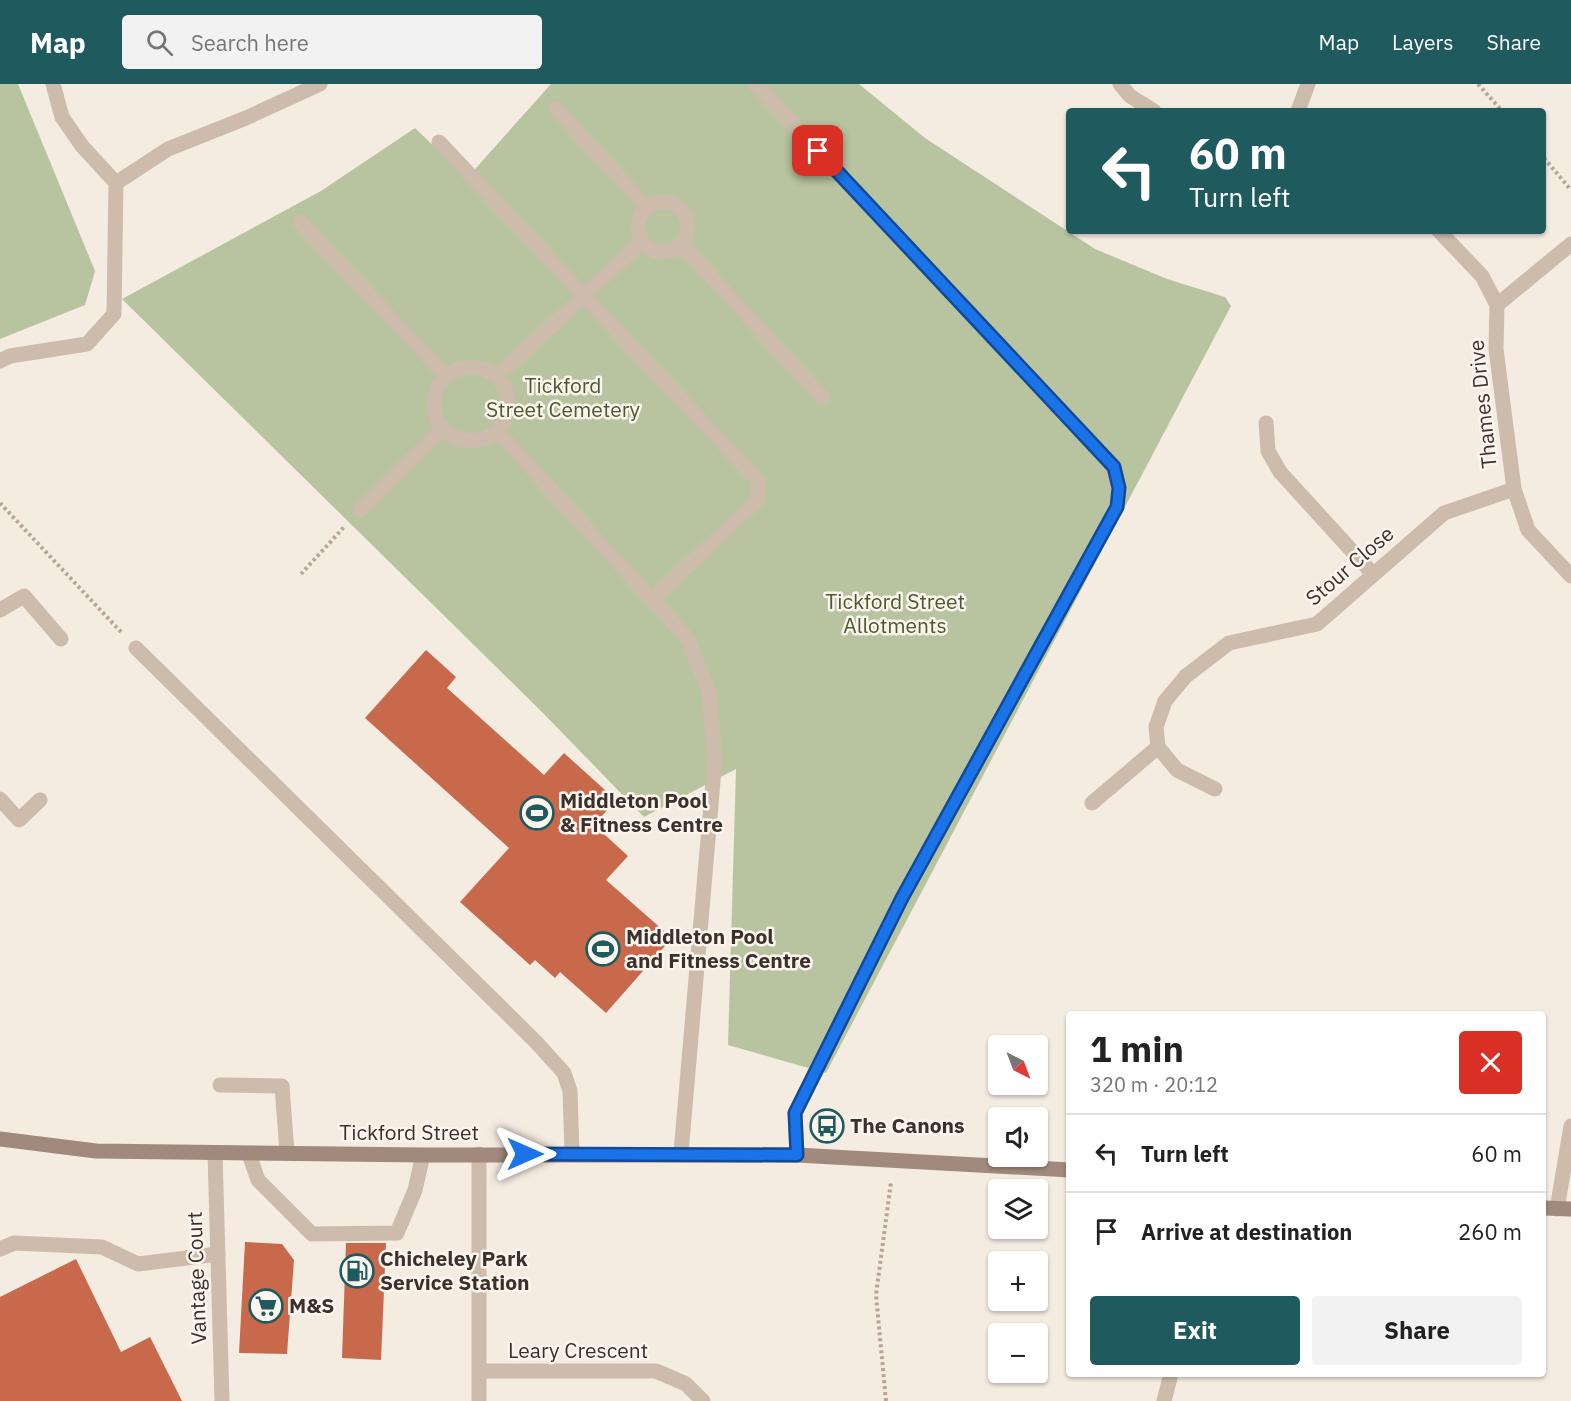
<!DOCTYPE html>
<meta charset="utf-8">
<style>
body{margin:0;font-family:"IBM Plex Sans",sans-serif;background:#f2f2f2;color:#222;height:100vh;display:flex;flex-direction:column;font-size:22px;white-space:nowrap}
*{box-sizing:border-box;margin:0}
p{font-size:20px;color:#767676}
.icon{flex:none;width:33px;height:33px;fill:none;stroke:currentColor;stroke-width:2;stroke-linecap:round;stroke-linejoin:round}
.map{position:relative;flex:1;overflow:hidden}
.side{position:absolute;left:1066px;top:927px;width:480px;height:366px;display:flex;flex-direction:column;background:#fff;border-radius:6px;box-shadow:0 2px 4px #0004}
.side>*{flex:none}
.top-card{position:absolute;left:1066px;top:24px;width:480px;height:126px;border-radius:6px;box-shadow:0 2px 4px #0004;background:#1f5a5e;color:#fff;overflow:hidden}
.needle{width:39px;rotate:138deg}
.controls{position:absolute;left:988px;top:951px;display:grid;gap:12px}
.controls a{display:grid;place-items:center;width:60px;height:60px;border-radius:6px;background:#fff;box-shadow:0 2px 4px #0004;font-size:30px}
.pin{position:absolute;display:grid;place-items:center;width:51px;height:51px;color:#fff;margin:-26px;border-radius:12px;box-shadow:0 3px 9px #0006}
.me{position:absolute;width:66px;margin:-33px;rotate:90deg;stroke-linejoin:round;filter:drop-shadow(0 0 4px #0008)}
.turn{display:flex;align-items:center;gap:21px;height:126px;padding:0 24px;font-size:27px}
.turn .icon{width:78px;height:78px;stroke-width:2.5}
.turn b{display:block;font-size:42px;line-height:51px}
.round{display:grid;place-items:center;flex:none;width:63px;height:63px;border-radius:6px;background:#f2f2f2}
.summary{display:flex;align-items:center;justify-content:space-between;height:102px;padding:0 24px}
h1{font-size:36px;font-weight:800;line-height:45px}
.primary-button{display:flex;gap:12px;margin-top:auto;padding:12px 24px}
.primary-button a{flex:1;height:69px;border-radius:6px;background:#1f5a5e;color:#fff;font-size:24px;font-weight:800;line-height:69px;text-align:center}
.primary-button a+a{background:#f2f2f2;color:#222}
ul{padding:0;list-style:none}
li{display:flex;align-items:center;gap:18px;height:78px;padding:0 24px;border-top:2px solid #e0e0e0}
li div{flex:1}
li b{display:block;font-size:22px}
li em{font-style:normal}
header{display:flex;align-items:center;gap:36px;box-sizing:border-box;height:84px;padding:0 30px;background:#1f5a5e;color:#fff}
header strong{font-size:28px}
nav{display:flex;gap:33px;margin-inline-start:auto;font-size:21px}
.search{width:420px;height:54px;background:#f2f2f2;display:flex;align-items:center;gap:15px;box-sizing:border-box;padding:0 21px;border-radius:6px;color:#767676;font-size:22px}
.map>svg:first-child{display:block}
.green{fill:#b8c4a0}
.building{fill:#c8694b}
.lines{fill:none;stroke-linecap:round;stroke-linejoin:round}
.path{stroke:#b9a596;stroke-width:4;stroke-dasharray:3 3;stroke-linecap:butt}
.service{stroke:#cdbbac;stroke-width:15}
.minor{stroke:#cdbbac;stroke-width:15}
.secondary{stroke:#a18a7d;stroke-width:15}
.route-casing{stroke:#114b97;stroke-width:15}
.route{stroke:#1a73e8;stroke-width:10}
.labels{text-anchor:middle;stroke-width:5;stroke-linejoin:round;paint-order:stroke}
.park-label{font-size:21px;fill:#4a5a2e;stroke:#fbf5ee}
.street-label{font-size:21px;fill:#3b302b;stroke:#fbf5ee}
.poi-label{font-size:21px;font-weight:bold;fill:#3b302b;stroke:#fbf5ee;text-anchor:start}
</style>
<header>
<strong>Map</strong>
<div class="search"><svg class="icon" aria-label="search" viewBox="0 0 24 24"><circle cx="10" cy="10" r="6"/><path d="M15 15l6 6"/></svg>Search here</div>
<nav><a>Map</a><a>Layers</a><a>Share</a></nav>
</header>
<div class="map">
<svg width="1571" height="1317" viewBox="0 0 1571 1317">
<rect width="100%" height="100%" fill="#f4ebe1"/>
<!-- green -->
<g class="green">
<polygon points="0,0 18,0 95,187 85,221 0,255"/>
<polygon points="551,0 859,0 925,54 1095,165 1167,195 1225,213 1231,222 826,989 728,961 736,685 644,733 543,629 122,215 321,107 415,44 467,94"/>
</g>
<!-- building -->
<g class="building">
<polygon points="426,566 456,593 447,604 544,691 564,669 616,716 594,741 628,772 606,796 672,854 606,929 560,888 555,894 535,876 530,881 460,818 509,764 365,634"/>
<polygon points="245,1158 282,1160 294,1176 287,1270 239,1269"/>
<polygon points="346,1159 386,1159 381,1276 342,1274"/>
<polygon points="76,1175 121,1268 150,1253 182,1317 0,1317 0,1213"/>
</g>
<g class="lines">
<!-- path -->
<g class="path">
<polyline points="1478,0 1502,27"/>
<polyline points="1544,74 1571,106"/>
<polyline points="0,419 121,548"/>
<polyline points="301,490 345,442"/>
<polyline points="886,1317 876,1211 891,1098"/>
</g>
<!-- service -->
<g class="service">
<path d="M755,0l331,352c23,26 36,35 31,71l-215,391 -107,215 2,42"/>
<polyline points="556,25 647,123"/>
<polyline points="439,58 584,212 642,157"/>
<polyline points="116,99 168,65 246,34 320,0"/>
<circle cx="663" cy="143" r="25"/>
<polyline points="300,138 446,292"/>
<polyline points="681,160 822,313"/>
<polyline points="0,277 10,272 87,260 114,230 116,99 82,62 62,33 53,0"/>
<circle cx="471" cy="320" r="37"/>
<polyline points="496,293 584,212 758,397 758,416 651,516"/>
<polyline points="497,347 687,554 709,608 715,674 681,1069"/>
<polyline points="360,426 442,345"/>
<polyline points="0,526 24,512 61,555"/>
<polyline points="220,1001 282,1002 287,1069"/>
<polyline points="215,1069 222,1317"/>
<polyline points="249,1070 258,1096 312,1150 397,1149 415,1106 423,1071"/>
<polyline points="0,1165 14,1159 102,1163 138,1180 218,1170"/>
</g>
<!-- minor -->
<g class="minor">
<polyline points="1120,0 1130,12 1154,27"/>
<polyline points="1298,27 1308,0"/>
<polyline points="1439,147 1482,192 1497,221 1496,265 1514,405 1528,446 1571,492"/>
<polyline points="1497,221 1571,160"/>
<polyline points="1266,339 1268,367 1280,388 1373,490"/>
<polyline points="136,564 536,958 564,989 570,1007 572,1069"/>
<polyline points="1215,705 1177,686 1158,663 1156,643 1165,617 1186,592 1229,559 1317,540 1444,429 1514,405"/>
<polyline points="0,715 19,736 40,716"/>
<polyline points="1092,719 1158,663"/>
<polyline points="479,1070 479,1317"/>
<polyline points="1557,1125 1571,1042"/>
<polyline points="480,1287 656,1287 686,1300 703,1317"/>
<polyline points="1164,1317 1171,1290"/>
</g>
<!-- secondary -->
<g class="secondary">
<polyline points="0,1055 96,1067 423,1071 797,1071 1070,1086"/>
<polyline points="1544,1124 1571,1125"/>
</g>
</g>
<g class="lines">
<defs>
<polyline id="route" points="525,1070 797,1071 795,1029 902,814 1117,423 1119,404 1114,383 818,67"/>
</defs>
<!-- route casing -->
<use href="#route" class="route-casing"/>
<!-- route -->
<use href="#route" class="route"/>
</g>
<!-- icons -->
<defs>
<symbol id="stadium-ring" viewBox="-11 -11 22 22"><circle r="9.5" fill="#fbf5ee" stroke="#1f5a5e" stroke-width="1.5"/><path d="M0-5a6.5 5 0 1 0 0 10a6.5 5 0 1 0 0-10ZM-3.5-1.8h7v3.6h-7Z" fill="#1f5a5e"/></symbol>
<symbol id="bus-ring" viewBox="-11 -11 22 22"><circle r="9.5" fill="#fbf5ee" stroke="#1f5a5e" stroke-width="1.5"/><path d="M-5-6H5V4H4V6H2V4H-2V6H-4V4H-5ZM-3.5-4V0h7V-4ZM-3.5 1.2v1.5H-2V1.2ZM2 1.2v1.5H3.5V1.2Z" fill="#1f5a5e"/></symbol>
<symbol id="fuel-ring" viewBox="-11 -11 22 22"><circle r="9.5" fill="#fbf5ee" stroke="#1f5a5e" stroke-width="1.5"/><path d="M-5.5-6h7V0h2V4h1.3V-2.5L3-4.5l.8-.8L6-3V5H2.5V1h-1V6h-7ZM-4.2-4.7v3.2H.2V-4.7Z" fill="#1f5a5e"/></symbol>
<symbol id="supermarket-ring" viewBox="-11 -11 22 22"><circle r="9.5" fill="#fbf5ee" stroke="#1f5a5e" stroke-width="1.5"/><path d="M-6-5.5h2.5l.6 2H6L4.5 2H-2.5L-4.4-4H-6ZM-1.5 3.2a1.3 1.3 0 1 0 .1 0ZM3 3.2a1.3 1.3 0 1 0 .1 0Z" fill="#1f5a5e"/></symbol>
</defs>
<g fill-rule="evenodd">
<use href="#stadium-ring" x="518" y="710" width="38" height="38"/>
<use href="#stadium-ring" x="584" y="846" width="38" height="38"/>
<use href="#bus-ring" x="808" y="1023" width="38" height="38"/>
<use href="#fuel-ring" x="338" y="1168" width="38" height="38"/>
<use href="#supermarket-ring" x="247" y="1203" width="38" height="38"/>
</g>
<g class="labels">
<!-- park labels -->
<g class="park-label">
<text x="563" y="309">Tickford<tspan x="563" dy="24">Street Cemetery</tspan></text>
<text x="895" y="525">Tickford Street<tspan x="895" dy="24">Allotments</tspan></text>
</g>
<!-- street labels -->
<g class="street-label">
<text transform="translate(1483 320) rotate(-96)" y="7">Thames Drive</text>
<text transform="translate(1350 482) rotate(-41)" y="7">Stour Close</text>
<text x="409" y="1056">Tickford Street</text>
<text transform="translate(197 1194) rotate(-92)" y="7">Vantage Court</text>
<text x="578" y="1274">Leary Crescent</text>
</g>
<!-- poi labels -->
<g class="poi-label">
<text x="560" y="724">Middleton Pool<tspan x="560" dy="24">&amp; Fitness Centre</tspan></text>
<text x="626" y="860">Middleton Pool<tspan x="626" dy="24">and Fitness Centre</tspan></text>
<text x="850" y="1049">The Canons</text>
<text x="380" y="1182">Chicheley Park<tspan x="380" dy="24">Service Station</tspan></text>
<text x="289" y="1229">M&amp;S</text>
</g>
</g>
</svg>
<div class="controls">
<a><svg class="needle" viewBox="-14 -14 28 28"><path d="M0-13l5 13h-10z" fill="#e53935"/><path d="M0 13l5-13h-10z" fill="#767676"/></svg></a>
<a><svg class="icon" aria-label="sound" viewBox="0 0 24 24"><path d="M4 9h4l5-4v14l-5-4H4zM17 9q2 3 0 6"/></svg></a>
<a><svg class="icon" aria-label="layers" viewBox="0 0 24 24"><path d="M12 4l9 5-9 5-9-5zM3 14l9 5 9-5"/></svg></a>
<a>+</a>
<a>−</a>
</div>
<div class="pin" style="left:818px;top:67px;background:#d93025"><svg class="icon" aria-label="arrive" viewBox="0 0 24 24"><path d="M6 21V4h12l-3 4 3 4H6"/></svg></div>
<svg class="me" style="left:525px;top:1070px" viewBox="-20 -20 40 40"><path d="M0-17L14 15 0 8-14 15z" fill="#1a73e8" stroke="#fff" stroke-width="4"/></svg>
<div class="top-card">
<div class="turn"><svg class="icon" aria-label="left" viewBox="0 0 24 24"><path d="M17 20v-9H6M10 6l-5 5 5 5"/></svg><div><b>60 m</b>Turn left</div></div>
</div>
<section class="side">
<div class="summary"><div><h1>1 min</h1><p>320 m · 20:12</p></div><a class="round" style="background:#d93025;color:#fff"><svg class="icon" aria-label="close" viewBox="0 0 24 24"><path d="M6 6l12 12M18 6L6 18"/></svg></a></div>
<ul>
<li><svg class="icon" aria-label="left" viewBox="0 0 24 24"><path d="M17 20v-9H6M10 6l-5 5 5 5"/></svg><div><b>Turn left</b></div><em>60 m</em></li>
<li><svg class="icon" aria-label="arrive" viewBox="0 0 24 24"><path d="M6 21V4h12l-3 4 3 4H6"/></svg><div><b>Arrive at destination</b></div><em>260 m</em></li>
</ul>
<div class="primary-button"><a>Exit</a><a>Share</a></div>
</section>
</div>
